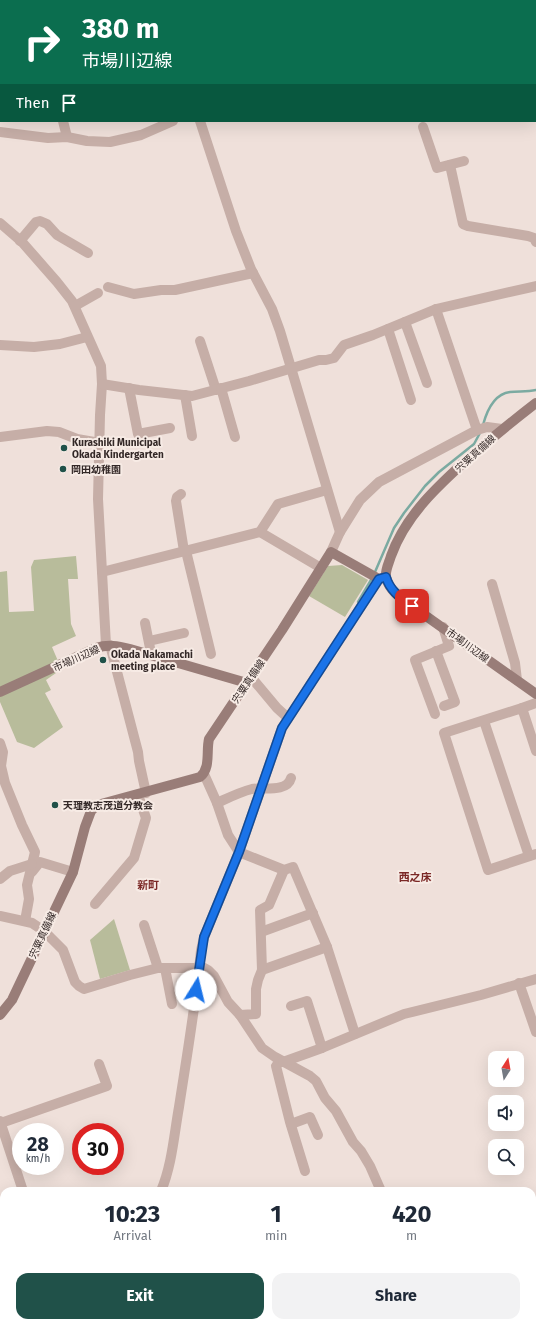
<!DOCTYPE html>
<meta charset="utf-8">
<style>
body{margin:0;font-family:"Fira Sans","Noto Sans JP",sans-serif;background:#f2f2f3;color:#1f2937;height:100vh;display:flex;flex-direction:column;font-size:15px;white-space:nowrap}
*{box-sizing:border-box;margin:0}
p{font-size:13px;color:#747a83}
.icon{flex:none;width:22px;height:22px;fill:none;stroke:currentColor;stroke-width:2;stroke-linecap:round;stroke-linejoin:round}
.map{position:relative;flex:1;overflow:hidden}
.sheet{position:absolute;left:0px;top:1187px;width:536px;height:140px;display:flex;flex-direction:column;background:#fff;border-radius:12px 12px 0 0;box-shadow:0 4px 16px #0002}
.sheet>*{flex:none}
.top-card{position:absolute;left:0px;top:0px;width:536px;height:122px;box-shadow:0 4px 16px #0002;background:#0b6e4f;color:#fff;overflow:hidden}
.needle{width:26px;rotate:11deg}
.controls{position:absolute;left:488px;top:1051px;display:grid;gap:8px}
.controls a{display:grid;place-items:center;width:36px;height:36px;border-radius:8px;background:#fff;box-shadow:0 4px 16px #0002;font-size:20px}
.speed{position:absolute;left:12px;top:1123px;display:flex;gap:8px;font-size:20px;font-weight:700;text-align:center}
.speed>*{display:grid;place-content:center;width:52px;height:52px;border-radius:50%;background:#fff;box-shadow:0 4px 16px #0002;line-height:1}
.speed small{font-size:10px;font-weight:400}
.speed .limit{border:6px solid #d22;background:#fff;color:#111}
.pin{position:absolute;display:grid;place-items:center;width:34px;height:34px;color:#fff;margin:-17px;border-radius:8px;box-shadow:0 2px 6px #0006}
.me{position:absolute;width:44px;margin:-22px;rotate:9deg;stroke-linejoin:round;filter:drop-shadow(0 0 3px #0008)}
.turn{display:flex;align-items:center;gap:14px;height:84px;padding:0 16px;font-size:18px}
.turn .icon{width:52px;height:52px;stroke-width:2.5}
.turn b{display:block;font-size:28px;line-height:34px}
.then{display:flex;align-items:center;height:38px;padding:0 16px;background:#0003;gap:8px;font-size:15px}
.eta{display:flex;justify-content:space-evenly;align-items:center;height:68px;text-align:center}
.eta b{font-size:24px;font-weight:700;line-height:28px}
.primary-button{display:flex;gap:8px;margin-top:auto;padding:8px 16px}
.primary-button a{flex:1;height:46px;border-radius:12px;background:#205149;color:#fff;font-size:16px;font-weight:700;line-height:46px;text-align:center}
.primary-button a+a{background:#f2f2f3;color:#1f2937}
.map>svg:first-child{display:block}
.green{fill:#b8bc9b}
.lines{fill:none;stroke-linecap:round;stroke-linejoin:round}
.stream{stroke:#7baaa1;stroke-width:2.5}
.minor{stroke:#c6aea7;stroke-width:10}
.secondary{stroke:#997d78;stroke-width:10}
.route-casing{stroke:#114b97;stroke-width:10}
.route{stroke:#1a73e8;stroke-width:7}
.poi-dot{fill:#205149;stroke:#f7ebe5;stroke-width:1.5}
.labels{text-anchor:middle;stroke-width:4;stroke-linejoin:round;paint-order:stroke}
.poi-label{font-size:10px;font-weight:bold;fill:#332827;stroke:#f7ebe5;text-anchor:start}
.street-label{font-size:10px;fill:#332827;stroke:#f7ebe5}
.neighbourhood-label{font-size:11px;font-weight:bold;fill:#7b2826;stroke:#f7ebe5}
</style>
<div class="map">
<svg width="536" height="1327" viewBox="0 0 536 1327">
<rect width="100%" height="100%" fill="#efe0da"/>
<!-- green -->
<g class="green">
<polygon points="76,556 78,579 68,579 71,624 76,636 52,647 58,661 56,673 46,680 51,690 45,693 63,727 34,748 17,742 0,702 0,572 7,571 9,612 34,611 31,567 34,560"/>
<polygon points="342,565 368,580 345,617 309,596 328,566"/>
<polygon points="114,919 130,970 100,979 90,940"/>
</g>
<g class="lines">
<!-- stream -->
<g class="stream">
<path d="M483,425c4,-15 11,-31 27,-33 9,-1 17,0 26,-2"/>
<polyline points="375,572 394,528 404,513 425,486 439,472 474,444 481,431"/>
<polyline points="358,602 371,580"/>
<polyline points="532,1276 536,1274"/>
<polyline points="495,1327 497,1323"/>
</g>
<!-- minor -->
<g class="minor">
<polyline points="37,0 38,1"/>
<polyline points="167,0 168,1"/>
<polyline points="520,1 520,0"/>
<polyline points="535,88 536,88"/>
<polyline points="63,121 67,137"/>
<polyline points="200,121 236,231 251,269 272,309 280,331 340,532"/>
<polyline points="423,127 437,168 464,161"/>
<polyline points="0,132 48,138 67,137 87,141 110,142 141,135 173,121"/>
<polyline points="450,165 463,224 468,226 528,236 534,238 536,242"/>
<polyline points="0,223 22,242 57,282 72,301 101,366 102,384 100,415 98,499 106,645"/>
<polyline points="20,241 36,222 40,221 47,224 57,235 88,253"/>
<polyline points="108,287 134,294 161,290 175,290 253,273"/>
<polyline points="75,306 98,293"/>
<polyline points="436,309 477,430"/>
<polyline points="405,322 427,383"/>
<polyline points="388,329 411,400"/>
<polyline points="200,341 216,390"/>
<polyline points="0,345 34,347 60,344 87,337"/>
<polyline points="102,384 139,390 192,396 249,381 319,360 326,360 334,358 344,345 373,335 436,309 536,286"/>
<polyline points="129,388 138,434 170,428"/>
<polyline points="221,388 235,437"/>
<polyline points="185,395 192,436"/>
<polyline points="0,437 47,431 59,432 77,439 100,443"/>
<polyline points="181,494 177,497 176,501 184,551"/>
<polyline points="260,532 278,504 327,490"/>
<polyline points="186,551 211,654"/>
<polyline points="331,552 340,532 360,500 379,482 477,430 487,427 502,429"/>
<polyline points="102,572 260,532 321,568"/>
<polyline points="492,584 515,663 517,680"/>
<polyline points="145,623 150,648"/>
<polyline points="149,641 184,633"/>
<polyline points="110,645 138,752 139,761 146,793"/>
<polyline points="436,651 455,702 444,706"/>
<polyline points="251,677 277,708 288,718"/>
<polyline points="522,708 536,703"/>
<polyline points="435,714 415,660 449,646 443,627"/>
<polyline points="484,721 529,856"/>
<polyline points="0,743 3,752 1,766 5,783 22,825 35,852 27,885 29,899 25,921"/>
<polyline points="536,751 522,708 444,733 488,870 536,854"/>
<polyline points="204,774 217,803 228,835 239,852 284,870 293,867 327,947 355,1034"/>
<path d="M217,803c11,-5 23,-11 35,-14 10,-2 35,4 39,-11"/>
<polyline points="32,872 40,862 73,872"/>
<polyline points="0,879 10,871 32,864"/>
<polyline points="95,904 134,858 146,818 138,795"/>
<polyline points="0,916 32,923 44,931 63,950 75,982 79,986 84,989 130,975 158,968 199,968"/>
<polyline points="144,925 158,968"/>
<polyline points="261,932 313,913"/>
<polyline points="199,965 208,970 214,976 228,1002 240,1015 262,1048 275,1057 310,1076 316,1081 325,1098 336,1111 353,1142 361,1151 370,1166 381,1191"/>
<polyline points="165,968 172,1004"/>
<polyline points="262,970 327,947"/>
<polyline points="519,983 536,1032"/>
<polyline points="291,1006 307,1001 322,1048"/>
<polyline points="240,1015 256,1014 256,989 258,980 262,970 260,910 269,905 284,870"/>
<polyline points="281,1061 276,1066 290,1122 305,1171"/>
<polyline points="283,1062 322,1048 404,1014 481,995 536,979"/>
<polyline points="0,1121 23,1191"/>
<polyline points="1,1123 107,1086 99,1064"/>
<polyline points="291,1124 310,1117 318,1135"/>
<path d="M161,1191c11,-26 13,-56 18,-84 8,-52 17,-104 22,-157l3,-13 35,-85 43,-124 97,-149"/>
<polyline points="532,1269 536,1268"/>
<polyline points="0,1316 4,1309"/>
<polyline points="67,1323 68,1327"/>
<polyline points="200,1323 202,1327"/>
<polyline points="469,1323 471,1327"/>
<polyline points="366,1327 380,1323"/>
</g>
<!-- secondary -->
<g class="secondary">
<path d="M536,403c-22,17 -43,34 -64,52 -32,29 -66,59 -81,101 -2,7 -6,14 -5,21 2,10 9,16 16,22l134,95"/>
<path d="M0,692l96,-44c12,-4 22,-2 34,1l117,34"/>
<path d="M0,1015l12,-15 61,-128 12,-45 6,-16 4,-4 6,-3 99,-27c11,-9 6,-26 9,-38l73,-109 49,-78 48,27 7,-2"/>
</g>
</g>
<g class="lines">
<defs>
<path id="route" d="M196,990l8,-53 35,-85 43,-124 97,-149 7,-2c4,14 15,21 26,29"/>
</defs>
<!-- route casing -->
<use href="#route" class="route-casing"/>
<!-- route -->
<use href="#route" class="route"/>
</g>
<!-- markers -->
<g class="poi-dot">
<circle cx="64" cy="448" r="4"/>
<circle cx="63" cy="469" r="4"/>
<circle cx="103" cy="660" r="4"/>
<circle cx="55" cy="805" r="4"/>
</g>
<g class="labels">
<!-- poi labels -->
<g class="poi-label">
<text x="72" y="446">Kurashiki Municipal<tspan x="72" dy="12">Okada Kindergarten</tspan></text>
<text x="71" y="473">岡田幼稚園</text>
<text x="111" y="658">Okada Nakamachi<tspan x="111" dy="12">meeting place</tspan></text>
<text x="63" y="809">天理教志茂道分教会</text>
</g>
<!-- street labels -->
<g class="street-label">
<text transform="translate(475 453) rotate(-42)" y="4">宍粟真備線</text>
<text transform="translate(468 645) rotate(36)" y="4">市場川辺線</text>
<text transform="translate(76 658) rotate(-24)" y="4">市場川辺線</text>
<text transform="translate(248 681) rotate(-56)" y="4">宍粟真備線</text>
<text transform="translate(42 935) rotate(-65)" y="4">宍粟真備線</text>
</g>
<!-- neighbourhood labels -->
<g class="neighbourhood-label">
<text x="415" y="881">西之床</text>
<text x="148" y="889">新町</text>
</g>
</g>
</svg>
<div class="controls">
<a><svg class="needle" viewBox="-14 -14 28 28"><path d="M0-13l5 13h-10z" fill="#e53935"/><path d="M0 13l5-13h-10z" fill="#747a83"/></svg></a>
<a><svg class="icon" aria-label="sound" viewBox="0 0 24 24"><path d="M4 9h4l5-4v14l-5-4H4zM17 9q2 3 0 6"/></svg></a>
<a><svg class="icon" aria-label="search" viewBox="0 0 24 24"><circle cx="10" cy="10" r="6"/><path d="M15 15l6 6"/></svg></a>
</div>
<div class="speed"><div>28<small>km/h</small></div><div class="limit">30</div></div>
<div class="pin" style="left:412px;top:606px;background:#d93025"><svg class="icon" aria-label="arrive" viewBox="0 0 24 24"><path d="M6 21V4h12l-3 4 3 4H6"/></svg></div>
<svg class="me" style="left:196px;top:990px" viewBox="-20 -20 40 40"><circle r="19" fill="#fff"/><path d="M0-13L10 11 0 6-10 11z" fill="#1a73e8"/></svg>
<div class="top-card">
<div class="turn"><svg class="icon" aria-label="right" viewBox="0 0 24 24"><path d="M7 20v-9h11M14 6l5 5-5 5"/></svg><div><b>380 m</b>市場川辺線</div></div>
<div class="then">Then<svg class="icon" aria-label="arrive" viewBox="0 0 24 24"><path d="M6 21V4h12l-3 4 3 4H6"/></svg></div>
</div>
<section class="sheet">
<div class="eta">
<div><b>10:23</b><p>Arrival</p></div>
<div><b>1</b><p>min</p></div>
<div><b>420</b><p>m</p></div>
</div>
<div class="primary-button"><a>Exit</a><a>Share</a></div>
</section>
</div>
